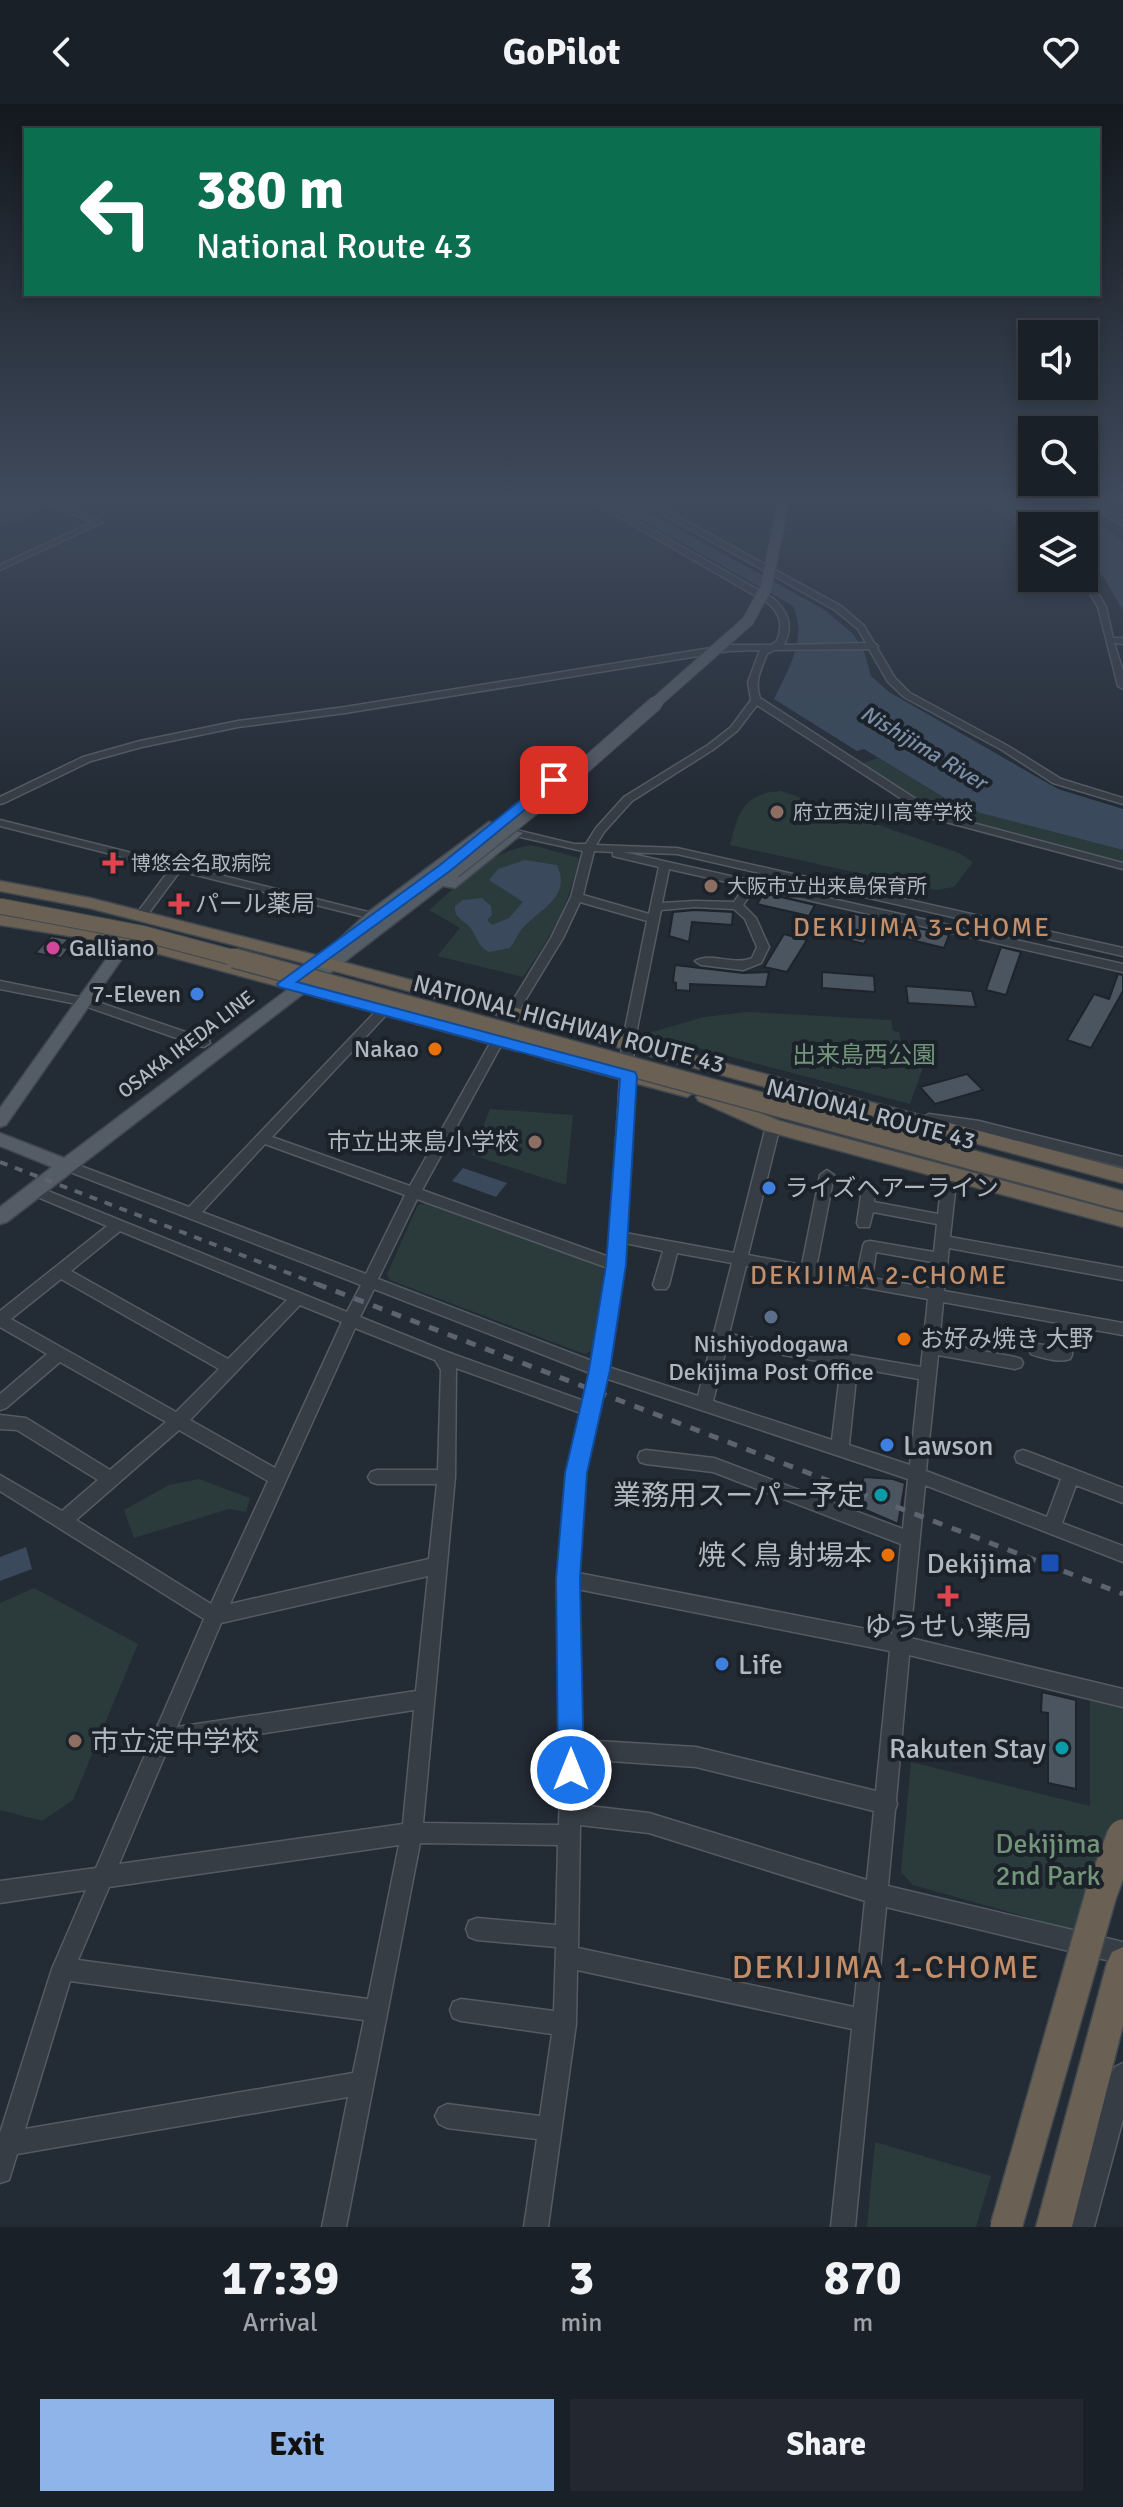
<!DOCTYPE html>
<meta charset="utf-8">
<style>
body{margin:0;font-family:Signika,"Noto Sans JP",sans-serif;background:#232830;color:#f1f3f6;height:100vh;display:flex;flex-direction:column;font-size:30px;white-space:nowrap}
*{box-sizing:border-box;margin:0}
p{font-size:26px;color:#9fa3a8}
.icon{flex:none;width:44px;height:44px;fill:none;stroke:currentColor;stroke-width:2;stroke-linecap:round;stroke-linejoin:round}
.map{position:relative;height:2123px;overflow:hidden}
.side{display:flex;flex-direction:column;background:#1a2028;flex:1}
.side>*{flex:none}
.guide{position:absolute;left:24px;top:24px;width:1076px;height:168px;border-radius:0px;box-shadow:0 4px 12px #0003,0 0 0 2px #383e45;background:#0b6e4f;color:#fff;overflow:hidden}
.buttons{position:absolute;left:1018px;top:216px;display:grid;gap:16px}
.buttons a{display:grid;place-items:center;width:80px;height:80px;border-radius:0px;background:#1a2028;box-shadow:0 4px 12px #0003,0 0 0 2px #383e45;font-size:40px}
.pin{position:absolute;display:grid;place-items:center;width:68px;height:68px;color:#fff;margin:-34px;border-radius:16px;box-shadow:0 4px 12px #0006}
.me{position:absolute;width:88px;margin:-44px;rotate:0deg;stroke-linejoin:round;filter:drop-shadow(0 0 6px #0008)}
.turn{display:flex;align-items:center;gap:28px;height:168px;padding:0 40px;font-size:36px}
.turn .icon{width:104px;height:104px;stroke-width:2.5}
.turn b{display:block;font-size:56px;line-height:68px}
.eta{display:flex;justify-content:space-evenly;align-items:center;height:136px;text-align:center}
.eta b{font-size:48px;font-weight:800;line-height:56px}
.button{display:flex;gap:16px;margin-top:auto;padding:16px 40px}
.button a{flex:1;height:92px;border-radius:0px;background:#8eb4e9;color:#111;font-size:32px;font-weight:800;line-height:92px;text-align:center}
.button a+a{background:#232830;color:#f1f3f6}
header{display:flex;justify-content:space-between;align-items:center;height:104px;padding:0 40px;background:#1a2028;font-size:36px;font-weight:800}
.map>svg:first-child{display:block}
.green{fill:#2b3b3b}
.water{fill:#3a495c}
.building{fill:#4b5560;stroke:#1d242c;stroke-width:2}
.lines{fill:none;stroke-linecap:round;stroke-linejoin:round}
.minor-casing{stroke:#545b63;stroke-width:3}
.major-casing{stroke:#3f464f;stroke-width:3}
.highway-casing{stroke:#414850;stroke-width:3}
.minor{fill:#363d45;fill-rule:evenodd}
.major{fill:#545c65;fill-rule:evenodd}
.highway{fill:#6a6154;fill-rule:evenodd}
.rail-far1{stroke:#5d646f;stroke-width:4;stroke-dasharray:8 8;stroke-linecap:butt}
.rail{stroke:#5d646f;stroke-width:5;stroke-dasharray:10 10;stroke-linecap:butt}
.major-bridge-far1-casing{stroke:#3f464f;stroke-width:13;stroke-linecap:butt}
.major-bridge-casing{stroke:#3f464f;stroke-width:16;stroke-linecap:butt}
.highway-bridge-far2-casing{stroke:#414850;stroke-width:17;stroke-linecap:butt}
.highway-bridge-far1-casing{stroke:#414850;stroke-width:22;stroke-linecap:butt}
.highway-bridge-casing{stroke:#414850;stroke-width:34;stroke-linecap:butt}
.major-bridge-far1{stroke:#545c65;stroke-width:11}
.major-bridge{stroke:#545c65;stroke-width:14}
.highway-bridge-far2{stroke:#6a6154;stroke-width:15}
.highway-bridge-far1{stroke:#6a6154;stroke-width:19}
.highway-bridge{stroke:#6a6154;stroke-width:31}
.route{fill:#1a73e8;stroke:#114b97;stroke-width:2}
.education-dot{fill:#8d6e63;stroke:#1b222a;stroke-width:3}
.health-dot{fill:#e0444e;stroke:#1b222a;stroke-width:3}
.hotel-dot{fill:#d1479c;stroke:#1b222a;stroke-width:3}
.shop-dot{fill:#3f7fe0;stroke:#1b222a;stroke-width:3}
.food-dot{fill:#e8710a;stroke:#1b222a;stroke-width:3}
.service-dot{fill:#5c6f8a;stroke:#1b222a;stroke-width:3}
.culture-dot{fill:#0f9aa8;stroke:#1b222a;stroke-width:3}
.transit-dot{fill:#1a4fb4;stroke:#1b222a;stroke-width:3}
.labels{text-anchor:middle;stroke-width:8;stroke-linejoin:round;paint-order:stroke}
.far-poi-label{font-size:20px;fill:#b1b8c2;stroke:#1b222a;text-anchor:start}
.far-street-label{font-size:20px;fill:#b1b8c2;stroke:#1b222a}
.far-water-label{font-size:22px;font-style:italic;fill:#7c8fa7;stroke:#1b222a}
.poi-label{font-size:24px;fill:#b1b8c2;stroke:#1b222a;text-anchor:start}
.street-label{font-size:24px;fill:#b1b8c2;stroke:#1b222a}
.park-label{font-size:24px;fill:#729579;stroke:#1b222a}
.neighbourhood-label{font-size:26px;letter-spacing:2px;fill:#c48e69;stroke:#1b222a}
.near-poi-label{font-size:28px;fill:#b1b8c2;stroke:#1b222a;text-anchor:end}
.near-park-label{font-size:28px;fill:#729579;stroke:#1b222a}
.near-neighbourhood-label{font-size:32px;letter-spacing:2px;fill:#c48e69;stroke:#1b222a}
</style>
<header><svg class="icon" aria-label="back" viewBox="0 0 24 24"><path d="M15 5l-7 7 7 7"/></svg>GoPilot<svg class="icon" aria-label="heart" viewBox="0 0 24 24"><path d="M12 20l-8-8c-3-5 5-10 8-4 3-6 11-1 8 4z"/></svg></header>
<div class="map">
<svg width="1123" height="2123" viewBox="0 0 1123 2123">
<rect width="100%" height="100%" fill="#232b35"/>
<!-- green -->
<g class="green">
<polygon points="0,399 42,399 48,401 21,417 0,419"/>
<polygon points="878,654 961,704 1123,746 1123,759 937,710 860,660"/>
<path d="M781,687l178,62 14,9 -19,25 -18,3 -206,-45c8,-32 13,-52 51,-54z"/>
<path d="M532,741l47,13c-11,50 -27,77 -56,119l-86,-21 23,-28 -31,-18c31,-26 62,-60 103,-65z"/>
<polygon points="748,908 891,916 893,927 899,928 902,941 923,942 927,952 910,1000 645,930 704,913"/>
<polygon points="490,1005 573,1011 566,1081 472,1051"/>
<polygon points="425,1099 601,1161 604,1166 592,1247 584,1250 390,1176 387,1170 418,1101"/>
<polygon points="199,1375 250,1394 246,1408 229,1405 134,1434 124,1406 169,1381"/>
<polygon points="34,1484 138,1540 73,1696 42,1717 0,1706 0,1499"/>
<polygon points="1090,1592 1123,1600 1123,1724 1094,1832 913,1781 901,1768 911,1658 1090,1702"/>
<polygon points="875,2038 991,2072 976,2123 867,2123"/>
</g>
<!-- water -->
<g class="water">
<path d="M612,399h20l193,107 28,24 11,17 7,25 18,16 169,97 65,20v41l-162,-42 -97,-59 -7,2 -83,-52c14,-29 34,-62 19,-93z"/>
<polygon points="1010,399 1068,399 1123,437 1123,507 1105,475 1084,452 1084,422 1046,422"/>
<path d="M525,756l32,5c15,32 -17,44 -33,62 -7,6 -8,14 -14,21l-21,4c-13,-7 -12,-17 -20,-26 -8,-8 -15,-8 -14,-20l8,-6 19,-2 9,8 1,9 -5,5 5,5 17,-7 14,-16 -34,-22 9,-11z"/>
<polygon points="463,1064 507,1079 496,1093 452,1077"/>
<polygon points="26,1443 32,1465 0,1477 0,1453"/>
</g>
<!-- building -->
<g class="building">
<polygon points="764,789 815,801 809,812 757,800"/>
<polygon points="695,806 733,808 732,821 692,818 689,838 669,832 673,808"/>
<polygon points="850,809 949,831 944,844 871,826 864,840 837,833"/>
<polygon points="784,830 807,836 787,868 764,863"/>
<polygon points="51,832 69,835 61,843 69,844 61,854 35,849"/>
<polygon points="1001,843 1021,848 1006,891 986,886"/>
<polygon points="675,861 743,869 769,868 766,883 690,880 690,887 676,886 676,879 673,878"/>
<polygon points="822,868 874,872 875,888 822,884"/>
<polygon points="1118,870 1123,871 1123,887 1091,944 1067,936 1094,890 1109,895"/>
<polygon points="906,882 972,887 976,903 908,899"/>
<polygon points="967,970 983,986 935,1000 920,983"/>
<polygon points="864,1373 893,1375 905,1379 898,1420 854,1401"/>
<polygon points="1042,1588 1076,1596 1076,1685 1048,1679 1048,1609 1041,1608"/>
</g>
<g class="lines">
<defs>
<g id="minor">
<polygon points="44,399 55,399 103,418 0,466 0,461 93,418"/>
<path d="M595,399h10l169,96c15,14 19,27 10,46l82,-2 -8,-14 -23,-19 -192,-107h10l188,103 23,20 10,17 4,3 -1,2 18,30 15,15 98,53 53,33 62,19v6l-70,-21 -51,-33 -98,-53 -16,-15 -19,-33 -95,1 -7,4c-6,15 -13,28 -7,44l179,116 184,49v6l-192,-51 -174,-113 -20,26 -23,18 -82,52 -28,31 -8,13 81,3 446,100v8l-446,-102 -54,-2 500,112v8l-368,-84 -12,17 13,13 13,29 -8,16 -18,7 -42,-5 -6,-4c16,-9 39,5 57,-3l5,-11 -12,-28 -11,-10 -39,-2 -34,3 -27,134 -9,189 109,20 32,-127 7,-5 7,5 -32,129 54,10 18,-90 7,-5 7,5 -18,93 41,7 6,-29 2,-4 5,-1 64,11 3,-28 -64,-12 -4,15h-10l-2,-4 5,-34 7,-5 5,2 2,3 -2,13 64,12 5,-41 7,-5 7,5 -7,64 173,31v12l-174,-32 -5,43 179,32v12l-50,-9 -1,29 -2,4c-11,4 -28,-1 -39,-5l-2,-4 2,-4 6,-2 20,3 1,-24 -115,-21 -4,41 76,14 6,2 2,4 -2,4 -6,2 -77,-14 -12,116 121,46 14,-38 -44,-17 -2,-5 2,-5 6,-2 6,2 94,36v15l-47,-18 -14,38 61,23v16l-198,-77 -15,153 213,51v18l-214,-52 -13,145 1,4 -2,6 -7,76 235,56v22l-237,-57 -31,320h-24l21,-198 -275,-59 -1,54 -28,203h-24l13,-88 -90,-11 -8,-4 -4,-8 4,-8 8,-4 93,12 12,-82 -91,-13 -8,-3 -3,-8 3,-8 8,-3 93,12 2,-64 -79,-7 -8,-3 -3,-8 3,-8 8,-3 79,7 2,-80 -138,-2 -74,384h-24l26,-130 -331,57 -8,26 -9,3v-50l52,-164 34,-79 -86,13v-22l96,-13 108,-249 -204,-128v-16l62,36 36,-31 -81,-50 -17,-1v-14l26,3 84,52 56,-48 -106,-60 -54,46 -6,2v-16l47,-40 -47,-27v-16l107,-85 -79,-33 -2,-3 7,-5 5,2 309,125 14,-27 -301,-117 -2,-3 7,-5 5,2 119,45 190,-199 4,-1 6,4 -2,3 -115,123 138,49 82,-146 1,-3h10l1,3 -82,150 187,67 13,-213 25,-123 -67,-19 -17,36 -45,74 -2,3h-8l-2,-3 45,-74 20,-41 12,-46 -67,-15 -5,-3 5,-3 58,14h12l10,-16 28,-31 84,-52 23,-18 20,-27 -3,-18 12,-32 -31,1 -384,62 -107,14 -96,20 -51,14 -87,42 -4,1v-7l83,-40 57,-16 98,-20 107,-14 384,-62h42l6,-4c6,-16 4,-27 -9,-38zM594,747l19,1v4l46,11 -10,47 -66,-19zM669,765l76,17 -11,16 -39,-1 -33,2zM265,1040l140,51 -39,79 -164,-62zM417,1095l191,69 -16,93 -214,-82zM120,1127l167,69 -59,59 -157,-88zM625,1139l38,8 -10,34 3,4h10l3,-4 8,-32 55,10 -34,133 -90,-29 15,-102zM876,1148l56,10 -3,26 -57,-10zM746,1162l182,33 -7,68 -192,-33zM61,1175l158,90 -43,43 -165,-93zM374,1185l216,84 -6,28 -137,-49 -87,-35zM300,1201l42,17 -67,146 -85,-48zM355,1224l80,32 6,10 -3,100h-61l-6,2 -3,5 3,5 6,2h60l-8,75 -199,45zM727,1241l114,20 -9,75 -119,-39zM456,1264l125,45 -14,60 -8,106 2,170 -2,76 -136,-2 32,-346zM857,1264l62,11 -9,86 -61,-20zM605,1274l303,101 -5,50 -189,-71 -68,-8 -6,2 -2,5 2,5 6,2 67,8 188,72 -9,90 -314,-61 7,-100zM179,1326l89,51 -57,123 -135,-84zM428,1472l-12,115 -239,36 44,-104zM577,1485l313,62 -14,140 -180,-44 -115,-7zM414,1606l-11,114 -284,40 49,-116zM581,1655l115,8 178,44 -7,69 -218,-67 -69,-8zM580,1721l69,8 216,68 -11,106 -276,-59zM399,1741l-31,154 -290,-39 31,-73zM70,1877l294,39 -11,53 -328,56z"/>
<polygon points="987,399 996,399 1033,422 1032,427"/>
<polygon points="1086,399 1095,399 1123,417 1123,422"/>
<polygon points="1084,470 1088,472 1106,503 1113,534 1123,534 1123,540 1114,539 1123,567 1123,585 1118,582 1098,503 1081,474 1084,474"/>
<polygon points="0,716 376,810 378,812 372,815 180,767 145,814 137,814 135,812 170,765 0,722"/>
<polygon points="0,877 89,895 209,936 210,939 204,943 199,942 82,901 0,885"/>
<polygon points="929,1010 979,1017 1123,1053 1123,1063 979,1027 924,1017 922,1014"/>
<polygon points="1123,1959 1123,2015 1094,2123 1070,2123 1111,1971 1115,1963"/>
</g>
<g id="major">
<path d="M489,718l34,11 -68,55 -12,-2 -436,336 -7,2v-17l52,-40 -52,-21v-13l64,25 276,-208 -8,-4 3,-3 32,-30zM491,727l15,3 -46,36 -11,-2 -88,66z"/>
<polygon points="127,831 135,836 6,1021 0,1023 0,1004 122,833"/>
</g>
<g id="highway">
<polygon points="0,777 90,794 339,857 1123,1065 1123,1079 327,865 89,804 0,787"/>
<polygon points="0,811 127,831 523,937 526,941 517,947 126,841 0,821"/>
<polygon points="552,945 694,983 696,987 687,993 545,955 543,951"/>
<polygon points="706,987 780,1017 1123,1109 1123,1123 766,1027 699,997 696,993"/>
<polygon points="1123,1843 1123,1921 1072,2123 1036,2123 1107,1859 1112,1848"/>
</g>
</defs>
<!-- minor casing -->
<use href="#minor" class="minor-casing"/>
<!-- major casing -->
<use href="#major" class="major-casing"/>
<!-- highway casing -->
<use href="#highway" class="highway-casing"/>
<!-- minor -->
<use href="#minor" class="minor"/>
<!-- major -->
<use href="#major" class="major"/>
<!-- highway -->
<use href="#highway" class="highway"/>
<!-- rail-far1 -->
<polyline class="rail-far1" points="0,1058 322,1182"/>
<!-- rail -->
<polyline class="rail" points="317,1180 1123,1490"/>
<defs>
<polyline id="major-bridge-far1" points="653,601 748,517 766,484 783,399"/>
<polyline id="major-bridge" points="454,767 565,679 656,599"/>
<polyline id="highway-bridge-far2" points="0,802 141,829 242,856"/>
<polyline id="highway-bridge-far1" points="234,854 1123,1097"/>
<polyline id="highway-bridge" points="1006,2123 1101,1790 1123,1731"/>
</defs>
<!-- major-bridge-far1 casing -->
<use href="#major-bridge-far1" class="major-bridge-far1-casing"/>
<!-- major-bridge casing -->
<use href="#major-bridge" class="major-bridge-casing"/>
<!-- highway-bridge-far2 casing -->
<use href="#highway-bridge-far2" class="highway-bridge-far2-casing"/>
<!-- highway-bridge-far1 casing -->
<use href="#highway-bridge-far1" class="highway-bridge-far1-casing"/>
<!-- highway-bridge casing -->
<use href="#highway-bridge" class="highway-bridge-casing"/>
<!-- major-bridge-far1 -->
<use href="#major-bridge-far1" class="major-bridge-far1"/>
<!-- major-bridge -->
<use href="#major-bridge" class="major-bridge"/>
<!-- highway-bridge-far2 -->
<use href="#highway-bridge-far2" class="highway-bridge-far2"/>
<!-- highway-bridge-far1 -->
<use href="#highway-bridge-far1" class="highway-bridge-far1"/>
<!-- highway-bridge -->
<use href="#highway-bridge" class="highway-bridge"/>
</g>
<!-- sky -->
<linearGradient id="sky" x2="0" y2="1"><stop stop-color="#13181d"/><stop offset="0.57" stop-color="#3f4a5c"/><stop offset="1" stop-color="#3f4a5c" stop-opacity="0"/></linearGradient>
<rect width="1123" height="696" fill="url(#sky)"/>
<!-- route -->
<polygon class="route" points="549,673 561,676 450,767 297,878 635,968 637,972 626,1161 610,1266 587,1369 580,1475 584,1666 580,1675 571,1679 561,1675 558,1666 556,1475 565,1369 589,1266 606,1161 620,975 279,883 277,880 440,761"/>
<!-- markers -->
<g class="education-dot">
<circle cx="777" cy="708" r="8"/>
<circle cx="711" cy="782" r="8"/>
<circle cx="535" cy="1038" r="8"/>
<circle cx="75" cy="1637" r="8"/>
</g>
<g class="health-dot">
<path d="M109 747h8v8h8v8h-8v8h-8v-8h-8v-8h8z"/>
<path d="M175 788h8v8h8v8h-8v8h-8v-8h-8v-8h8z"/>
<path d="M944 1480h8v8h8v8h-8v8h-8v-8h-8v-8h8z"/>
</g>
<circle class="hotel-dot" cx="53" cy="844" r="8"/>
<g class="shop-dot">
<circle cx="197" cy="890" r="8"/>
<circle cx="769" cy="1084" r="8"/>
<circle cx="887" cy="1341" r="8"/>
<circle cx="722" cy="1560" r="8"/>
</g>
<g class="food-dot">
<circle cx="435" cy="945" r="8"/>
<circle cx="904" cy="1235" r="8"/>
<circle cx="888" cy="1451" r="8"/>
</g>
<circle class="service-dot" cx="771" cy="1213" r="8"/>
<g class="culture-dot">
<circle cx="881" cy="1391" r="8"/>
<circle cx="1062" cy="1644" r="8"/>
</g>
<rect class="transit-dot" x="1040" y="1449" width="20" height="20" rx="4"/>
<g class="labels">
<!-- far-poi labels -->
<g class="far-poi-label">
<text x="793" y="715">府立西淀川高等学校</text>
<text x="131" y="766">博悠会名取病院</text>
<text x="727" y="789">大阪市立出来島保育所</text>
</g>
<!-- far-street labels -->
<g class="far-street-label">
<text transform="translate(186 940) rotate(-37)" y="7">OSAKA IKEDA LINE</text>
</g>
<!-- far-water labels -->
<g class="far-water-label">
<text transform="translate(924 643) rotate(31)" y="8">Nishijima River</text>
</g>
<!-- poi labels -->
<g class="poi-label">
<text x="195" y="808">パール薬局</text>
<text x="69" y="852">Galliano</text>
<text x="181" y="898" text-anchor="end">7-Eleven</text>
<text x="419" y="953" text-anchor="end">Nakao</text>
<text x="519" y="1046" text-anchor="end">市立出来島小学校</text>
<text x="785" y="1092">ライズヘアーライン</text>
<text x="920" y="1243">お好み焼き 大野</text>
<text x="771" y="1248" text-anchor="middle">Nishiyodogawa<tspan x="771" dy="28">Dekijima Post Office</tspan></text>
</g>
<!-- street labels -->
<g class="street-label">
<text transform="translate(569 920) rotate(15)" y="8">NATIONAL HIGHWAY ROUTE 43</text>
<text transform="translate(871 1010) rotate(15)" y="8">NATIONAL ROUTE 43</text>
</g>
<!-- park labels -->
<g class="park-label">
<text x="864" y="959">出来島西公園</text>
</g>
<!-- neighbourhood labels -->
<g class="neighbourhood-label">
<text x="922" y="832">DEKIJIMA 3-CHOME</text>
<text x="879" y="1180">DEKIJIMA 2-CHOME</text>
</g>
<!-- near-poi labels -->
<g class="near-poi-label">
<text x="903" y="1351" text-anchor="start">Lawson</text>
<text x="865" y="1401">業務用スーパー予定</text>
<text x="872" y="1461">焼く鳥 射場本</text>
<text x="1032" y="1469">Dekijima</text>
<text x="948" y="1532" text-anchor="middle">ゆうせい薬局</text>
<text x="738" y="1570" text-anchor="start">Life</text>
<text x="91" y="1647" text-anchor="start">市立淀中学校</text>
<text x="1046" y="1654">Rakuten Stay</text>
</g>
<!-- near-park labels -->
<g class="near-park-label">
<text x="1048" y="1749">Dekijima<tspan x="1048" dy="32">2nd Park</tspan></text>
</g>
<!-- near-neighbourhood labels -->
<g class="near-neighbourhood-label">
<text x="886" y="1874">DEKIJIMA 1-CHOME</text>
</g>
</g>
</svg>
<div class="buttons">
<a><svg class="icon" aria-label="sound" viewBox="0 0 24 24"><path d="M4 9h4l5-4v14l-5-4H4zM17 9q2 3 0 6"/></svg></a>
<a><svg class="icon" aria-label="search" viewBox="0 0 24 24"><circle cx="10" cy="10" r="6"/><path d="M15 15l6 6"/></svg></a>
<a><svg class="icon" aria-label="layers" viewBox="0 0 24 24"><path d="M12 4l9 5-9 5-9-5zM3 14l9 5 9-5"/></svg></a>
</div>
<div class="pin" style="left:554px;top:676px;background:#d93025"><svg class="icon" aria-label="arrive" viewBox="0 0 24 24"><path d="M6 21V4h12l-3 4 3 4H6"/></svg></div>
<svg class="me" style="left:571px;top:1666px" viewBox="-20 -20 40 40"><circle r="17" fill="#1a73e8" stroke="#fff" stroke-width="3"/><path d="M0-11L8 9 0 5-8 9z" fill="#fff"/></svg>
<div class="guide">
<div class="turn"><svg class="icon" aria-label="left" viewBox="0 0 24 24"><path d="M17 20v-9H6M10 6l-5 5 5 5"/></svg><div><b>380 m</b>National Route 43</div></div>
</div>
</div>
<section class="side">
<div class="eta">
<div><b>17:39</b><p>Arrival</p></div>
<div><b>3</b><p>min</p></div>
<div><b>870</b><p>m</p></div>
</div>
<div class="button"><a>Exit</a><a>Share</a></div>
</section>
